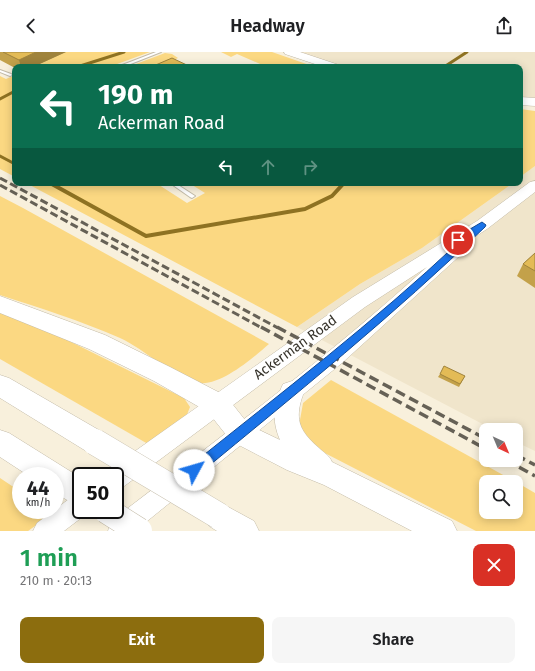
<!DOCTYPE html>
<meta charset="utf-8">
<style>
body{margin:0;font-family:"Fira Sans",sans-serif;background:#f6f6f6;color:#202124;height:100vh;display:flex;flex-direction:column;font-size:15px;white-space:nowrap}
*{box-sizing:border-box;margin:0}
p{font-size:13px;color:#757577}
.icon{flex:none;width:22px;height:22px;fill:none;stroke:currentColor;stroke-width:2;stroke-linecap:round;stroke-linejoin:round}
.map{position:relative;height:479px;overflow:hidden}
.drawer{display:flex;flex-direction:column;background:#fff;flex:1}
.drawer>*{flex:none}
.top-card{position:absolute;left:12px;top:12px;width:511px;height:122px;border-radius:8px;box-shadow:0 2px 10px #0003;background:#0b6e4f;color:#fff;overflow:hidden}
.needle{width:26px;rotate:136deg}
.tools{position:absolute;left:479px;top:371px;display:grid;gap:8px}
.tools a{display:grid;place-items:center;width:44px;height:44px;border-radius:8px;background:#fff;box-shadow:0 2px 10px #0003;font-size:20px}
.speed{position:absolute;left:12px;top:415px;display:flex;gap:8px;font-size:20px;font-weight:700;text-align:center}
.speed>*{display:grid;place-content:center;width:52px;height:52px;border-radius:50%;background:#fff;box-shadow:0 2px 10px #0003;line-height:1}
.speed small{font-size:10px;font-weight:400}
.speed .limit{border:2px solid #111;border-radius:6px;background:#fff;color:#111}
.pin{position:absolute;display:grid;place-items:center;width:34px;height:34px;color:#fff;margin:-17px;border:2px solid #fff;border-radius:50%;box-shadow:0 1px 4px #0007}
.me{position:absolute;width:44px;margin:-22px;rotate:51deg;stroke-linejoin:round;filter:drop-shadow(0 0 3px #0008)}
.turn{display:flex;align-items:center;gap:14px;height:84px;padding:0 20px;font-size:18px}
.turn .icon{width:52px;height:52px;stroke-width:2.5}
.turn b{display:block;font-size:28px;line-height:34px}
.lanes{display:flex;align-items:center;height:38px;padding:0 20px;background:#0003;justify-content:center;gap:20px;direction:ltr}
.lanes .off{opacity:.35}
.round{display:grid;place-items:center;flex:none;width:42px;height:42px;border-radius:8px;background:#f6f6f6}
.headline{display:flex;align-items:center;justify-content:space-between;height:68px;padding:0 20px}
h1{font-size:24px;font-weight:600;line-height:30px;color:#1e9e55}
.button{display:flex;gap:8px;margin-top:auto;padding:8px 20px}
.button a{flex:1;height:46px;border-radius:8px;background:#8c6d0e;color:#fff;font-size:16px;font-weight:600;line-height:46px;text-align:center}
.button a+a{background:#f6f6f6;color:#202124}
header{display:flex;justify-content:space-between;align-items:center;height:52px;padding:0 20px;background:#fff;font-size:18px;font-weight:600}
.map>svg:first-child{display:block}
.built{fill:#f0e5cb}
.green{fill:#fbd882}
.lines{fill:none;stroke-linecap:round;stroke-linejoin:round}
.stream-far1{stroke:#8e7222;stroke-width:3}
.stream{stroke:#8e7222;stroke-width:4}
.lane-casing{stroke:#c3bba8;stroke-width:2}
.secondary-casing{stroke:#c3bba8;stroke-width:1}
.highway-casing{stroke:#c3bba8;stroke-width:1}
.lane{fill:#fff;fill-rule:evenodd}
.secondary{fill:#fff;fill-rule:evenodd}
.highway{fill:#fff;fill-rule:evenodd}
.rail-far1{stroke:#666156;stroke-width:3;stroke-dasharray:8 3.5;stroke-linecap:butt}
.rail{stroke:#666156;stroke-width:3.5;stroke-dasharray:10 5;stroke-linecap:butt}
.highway-bridge-casing{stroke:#c3bba8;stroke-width:27;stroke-linecap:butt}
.highway-bridge{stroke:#fff;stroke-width:26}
.wall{fill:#c3a14a}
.shaded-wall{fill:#9f833c}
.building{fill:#e3bb56;stroke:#9f833c}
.route{fill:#1a73e8;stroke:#114b97}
.labels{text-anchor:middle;stroke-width:4;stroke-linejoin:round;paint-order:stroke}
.street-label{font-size:14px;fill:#37342c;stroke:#fff}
</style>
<header><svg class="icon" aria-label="back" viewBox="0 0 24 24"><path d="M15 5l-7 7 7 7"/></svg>Headway<svg class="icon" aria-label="share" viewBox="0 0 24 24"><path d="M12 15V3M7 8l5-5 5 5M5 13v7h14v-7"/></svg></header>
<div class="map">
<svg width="535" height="479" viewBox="0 0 535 479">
<rect width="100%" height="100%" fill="#f8f0dc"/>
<!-- built -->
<g class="built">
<polygon points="289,0 535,0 535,50 520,49 520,15 335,15"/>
<polygon points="535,114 535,399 516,390 516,378 494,378 297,275 360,232 422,196 513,131 520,131 520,125"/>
</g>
<!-- green -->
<g class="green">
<polygon points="66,0 150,0 109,15 33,15"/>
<polygon points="221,0 272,0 315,15 267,15 237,2 231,5"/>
<polygon points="165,1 172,2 178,6 159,15 128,15"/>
<polygon points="15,23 15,125 0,117 0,24 6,27"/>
<polygon points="520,57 535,59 535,114 520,125"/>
<polygon points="26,131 116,131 120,134 125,131 156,131 187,151 205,141 189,131 513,131 422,196 360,232 297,275"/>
<path d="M0,144l23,12 246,136c-16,14 -48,42 -70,39 -25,-4 -54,-34 -79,-45 -39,-17 -80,-30 -120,-43z"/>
<polygon points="0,261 45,277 184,346 190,355 186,365 148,392 0,307"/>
<polygon points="331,328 516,430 486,430 486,460 516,460 516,430 535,441 535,479 476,479 315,396 293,370 300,368 303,351"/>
<polygon points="0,426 21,440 21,458 47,458 52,462 28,479 0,479"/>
</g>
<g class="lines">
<!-- stream-far1 -->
<g class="stream-far1">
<polyline points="77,15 124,0"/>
<polyline points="444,15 467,0"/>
<polyline points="0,47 15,39"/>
<polyline points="0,104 15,112"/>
</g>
<!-- stream -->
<polyline class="stream" points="50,131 146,184 305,157 332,144 344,131"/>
<defs>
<g id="lane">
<polygon points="156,0 161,0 123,15 117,15"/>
<polygon points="0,18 11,22 12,23 10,24 0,20"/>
<polygon points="170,131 175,131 195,144 192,146 190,145"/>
</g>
<g id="secondary">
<polygon points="284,0 300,0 339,13 340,15 324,15 285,2"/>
<polygon points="520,45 535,46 535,54 520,53"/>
<path d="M535,129v11l-48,37 -22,14 2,4 -2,4 -123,112 -207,168h-27l3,-10c107,-82 216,-163 316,-254l-62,40 -242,180 -8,3v-14h-10l2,-5 246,-174 124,-76 53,-39z"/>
<polygon points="81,441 81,458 90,458 89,460 64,479 33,479 37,471 73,444"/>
</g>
<g id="highway">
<path d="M0,244l105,39 65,32 56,29 23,29 31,15c-9,-21 -6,-36 3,-56l9,-3 9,3 3,8c-10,26 -6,38 15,56 5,5 10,7 13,14l120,59 5,10h-45l-88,-46 -37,-15 -56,-29 -23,-29 -54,-31 -65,-32 -89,-36z"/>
<polygon points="0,323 9,326 104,381 108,390 104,399 95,402 86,399 0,346"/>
<polygon points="0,378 9,381 81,426 81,456 55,441 55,424 29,424 0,405"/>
<polygon points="219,450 254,469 259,479 217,479 209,474 205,464 209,454"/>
</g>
</defs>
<!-- lane casing -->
<use href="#lane" class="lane-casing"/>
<!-- secondary casing -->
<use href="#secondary" class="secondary-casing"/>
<!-- highway casing -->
<use href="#highway" class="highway-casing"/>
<!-- lane -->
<use href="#lane" class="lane"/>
<!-- secondary -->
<use href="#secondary" class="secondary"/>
<!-- highway -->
<use href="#highway" class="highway"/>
<!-- rail-far1 -->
<g class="rail-far1">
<polyline points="0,126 278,276"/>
<polyline points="0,133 262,276"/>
</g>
<!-- rail -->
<g class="rail">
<polyline points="261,275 486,397"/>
<polyline points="277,275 486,387"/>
<polyline points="516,403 535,413"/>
<polyline points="506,408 535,424"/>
</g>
<defs>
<g id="highway-bridge">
<polyline points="95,390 219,464"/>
<polyline points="106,458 139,479"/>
</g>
</defs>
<!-- highway-bridge casing -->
<use href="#highway-bridge" class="highway-bridge-casing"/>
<!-- highway-bridge -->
<use href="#highway-bridge" class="highway-bridge"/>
</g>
<!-- wall -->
<g class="wall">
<polygon points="0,0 66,0 33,15 15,15 15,16 0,8"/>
<polygon points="535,201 535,236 517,224 523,212"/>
<polygon points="440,322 465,324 459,335 438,325"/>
</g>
<!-- shaded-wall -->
<polygon class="shaded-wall" points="36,0 66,0 33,15 21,15 19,8"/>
<!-- building -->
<g class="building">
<polygon points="3,0 36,0 19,8"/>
<polygon points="172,6 191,15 151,15"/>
<polygon points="535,201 535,219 523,212"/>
<polygon points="444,314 465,324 460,332 440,322"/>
</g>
<!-- route -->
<path class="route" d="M482,170l4,3 -1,2c-91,88 -189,167 -286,247l-5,2 -4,-2 -1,-4 1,-4c91,-73 184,-144 269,-224h-4v-4z"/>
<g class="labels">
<!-- street labels -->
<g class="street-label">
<text transform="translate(295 295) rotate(-36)" y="5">Ackerman Road</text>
</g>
</g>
</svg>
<div class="tools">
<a><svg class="needle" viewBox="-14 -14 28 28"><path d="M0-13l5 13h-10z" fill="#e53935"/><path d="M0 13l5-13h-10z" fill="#757577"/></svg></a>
<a><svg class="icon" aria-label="search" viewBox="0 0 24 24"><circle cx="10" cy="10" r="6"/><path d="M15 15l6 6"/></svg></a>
</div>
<div class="speed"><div>44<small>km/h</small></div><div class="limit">50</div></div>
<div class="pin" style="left:458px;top:188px;background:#d93025"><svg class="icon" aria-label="arrive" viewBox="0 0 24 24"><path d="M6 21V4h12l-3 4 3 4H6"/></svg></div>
<svg class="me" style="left:194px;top:418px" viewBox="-20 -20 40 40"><circle r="19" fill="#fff"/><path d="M0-13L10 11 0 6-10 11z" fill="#1a73e8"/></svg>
<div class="top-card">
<div class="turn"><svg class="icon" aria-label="left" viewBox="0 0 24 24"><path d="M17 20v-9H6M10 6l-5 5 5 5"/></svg><div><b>190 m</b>Ackerman Road</div></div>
<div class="lanes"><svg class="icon" aria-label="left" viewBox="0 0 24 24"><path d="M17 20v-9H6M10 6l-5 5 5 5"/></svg><svg class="icon off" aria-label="ahead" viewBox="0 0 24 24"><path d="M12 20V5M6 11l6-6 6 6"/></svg><svg class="icon off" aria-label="right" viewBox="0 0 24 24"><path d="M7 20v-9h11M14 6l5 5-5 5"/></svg></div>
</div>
</div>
<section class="drawer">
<div class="headline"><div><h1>1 min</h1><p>210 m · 20:13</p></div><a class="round" style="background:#d93025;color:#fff"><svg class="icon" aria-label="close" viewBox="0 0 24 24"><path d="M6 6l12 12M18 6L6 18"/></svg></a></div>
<div class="button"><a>Exit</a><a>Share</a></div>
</section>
